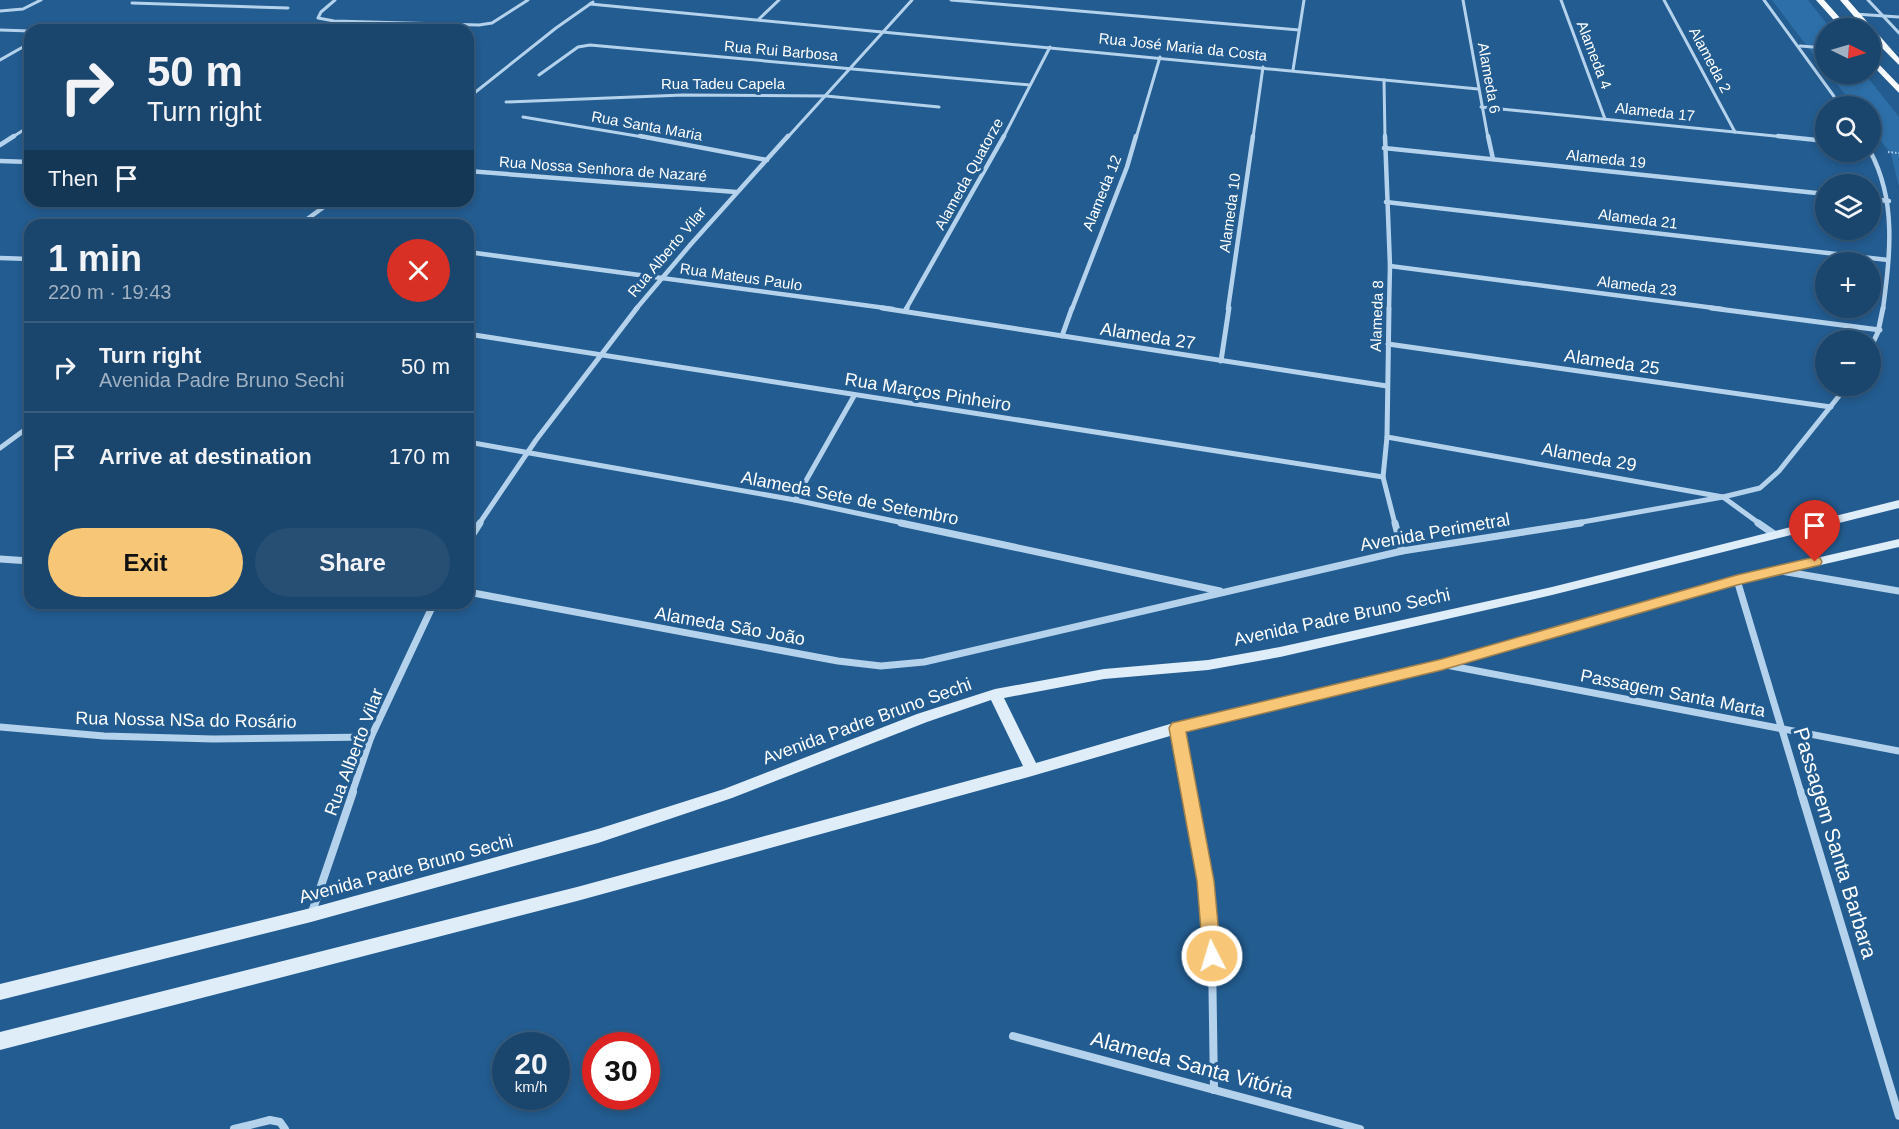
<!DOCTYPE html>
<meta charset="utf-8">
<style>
body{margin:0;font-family:Helvetica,sans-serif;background:#274f74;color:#f1f3f6;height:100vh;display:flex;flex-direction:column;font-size:22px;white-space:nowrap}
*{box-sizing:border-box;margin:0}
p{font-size:20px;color:#9fb1c2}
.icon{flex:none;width:33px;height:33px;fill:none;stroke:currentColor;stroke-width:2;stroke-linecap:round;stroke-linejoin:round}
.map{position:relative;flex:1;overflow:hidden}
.details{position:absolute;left:24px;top:219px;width:450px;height:390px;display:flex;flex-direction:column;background:#1a456c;border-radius:18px;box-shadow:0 3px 9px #0003,0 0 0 2px #385d7f}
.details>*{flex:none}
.guide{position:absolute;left:24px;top:24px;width:450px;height:183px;border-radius:18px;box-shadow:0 3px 9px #0003,0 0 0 2px #385d7f;background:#1a456c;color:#f1f3f6;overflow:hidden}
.needle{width:39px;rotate:95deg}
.fabs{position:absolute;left:1815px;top:18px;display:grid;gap:12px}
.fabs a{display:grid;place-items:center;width:66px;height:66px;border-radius:50%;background:#1a456c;box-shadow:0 3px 9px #0003,0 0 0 2px #385d7f;font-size:30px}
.speed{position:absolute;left:492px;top:1032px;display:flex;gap:12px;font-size:30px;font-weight:700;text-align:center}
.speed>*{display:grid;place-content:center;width:78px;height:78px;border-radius:50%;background:#1a456c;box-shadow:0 3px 9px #0003,0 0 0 2px #385d7f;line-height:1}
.speed small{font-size:15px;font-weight:400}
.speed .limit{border:9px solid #d22;background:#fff;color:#111}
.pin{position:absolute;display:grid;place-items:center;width:51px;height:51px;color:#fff;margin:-62px -26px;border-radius:50% 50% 50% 0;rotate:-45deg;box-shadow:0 0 6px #0007}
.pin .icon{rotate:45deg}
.me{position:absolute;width:66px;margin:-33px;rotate:355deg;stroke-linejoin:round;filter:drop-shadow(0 0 4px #0008)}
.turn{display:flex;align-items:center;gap:21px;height:126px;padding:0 24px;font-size:27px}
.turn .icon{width:78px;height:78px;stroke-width:2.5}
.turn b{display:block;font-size:42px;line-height:51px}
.then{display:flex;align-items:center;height:57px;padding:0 24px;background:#0003;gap:12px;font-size:22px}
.round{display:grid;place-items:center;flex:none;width:63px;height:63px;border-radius:32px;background:#274f74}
.overview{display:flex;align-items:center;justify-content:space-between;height:102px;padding:0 24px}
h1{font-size:36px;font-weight:800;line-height:45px}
.cta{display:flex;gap:12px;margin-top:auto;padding:12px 24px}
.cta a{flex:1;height:69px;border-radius:36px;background:#f7c777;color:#111;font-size:24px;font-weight:800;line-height:69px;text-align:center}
.cta a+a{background:#274f74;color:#f1f3f6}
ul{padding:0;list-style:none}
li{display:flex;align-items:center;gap:18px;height:90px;padding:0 24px;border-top:2px solid #385d7f}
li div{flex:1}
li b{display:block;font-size:22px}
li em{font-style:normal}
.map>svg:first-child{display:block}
.green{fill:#2d6fa8}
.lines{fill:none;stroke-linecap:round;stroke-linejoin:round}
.path{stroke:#b4d2ec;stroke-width:2;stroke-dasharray:1.5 2;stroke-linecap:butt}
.street-far4{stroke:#b4d2ec;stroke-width:3}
.street-far3{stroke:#b4d2ec;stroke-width:4.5}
.street-far2{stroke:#b4d2ec;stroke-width:5}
.street-far1{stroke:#b4d2ec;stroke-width:7}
.street{stroke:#b4d2ec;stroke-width:8}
.secondary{fill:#dfedf9;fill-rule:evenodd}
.primary{fill:#f9fcff;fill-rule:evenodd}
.route{fill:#f7c777;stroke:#a1814d;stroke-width:1.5}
.labels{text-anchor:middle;stroke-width:6;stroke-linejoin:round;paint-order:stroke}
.far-street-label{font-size:15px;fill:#fff;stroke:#235c90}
.street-label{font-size:18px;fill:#fff;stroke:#235c90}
.near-street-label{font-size:21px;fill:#fff;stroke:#235c90}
</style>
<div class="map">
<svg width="1899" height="1129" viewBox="0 0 1899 1129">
<rect width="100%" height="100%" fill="#235c90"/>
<!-- green -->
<g class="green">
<polygon points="1772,0 1808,0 1830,28 1826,28 1825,70"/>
<polygon points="1829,74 1865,74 1899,117 1899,187 1891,154 1871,128 1870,106 1854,106"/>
</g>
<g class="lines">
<!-- path -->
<polyline class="path" points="1888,152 1899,153"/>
<!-- street-far4 -->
<g class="street-far4">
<polyline points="335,0 321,12 318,18 334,21 479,25 492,23 528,0"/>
<polyline points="951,0 1299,30"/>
<polyline points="1463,0 1488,138"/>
<polyline points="1561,0 1605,119"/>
<polyline points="1664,0 1735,132"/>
<polyline points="1764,0 1841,106"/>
<polyline points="1868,0 1899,33"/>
<polyline points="132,3 288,8"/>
<polyline points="590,4 1478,89"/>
<polyline points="0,11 23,9 41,0"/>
<polyline points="1855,14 1899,17"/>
<polyline points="759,19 779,0"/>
<polyline points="0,30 30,31"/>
<polyline points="1800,46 1826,48"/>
<polyline points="0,60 30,43"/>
<polyline points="1293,70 1304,0"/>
<polyline points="539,75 578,47 590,45 1030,85"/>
<polyline points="1384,80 1385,138"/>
<polyline points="468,98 556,28 593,2"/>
<polyline points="506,102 683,95 826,96 939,107"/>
<polyline points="1481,107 1794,138"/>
<polyline points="523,117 649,138"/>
<polyline points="11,138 30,126"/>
<polyline points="787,138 912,0"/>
<polyline points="1003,138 1050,47"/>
<polyline points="1136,138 1160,57"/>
<polyline points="1253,138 1263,67"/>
</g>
<!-- street-far3 -->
<g class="street-far3">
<polyline points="640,136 767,160"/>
<polyline points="1385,136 1390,266 1389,309"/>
<polyline points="1488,136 1493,159"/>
<polyline points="1778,136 1826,141"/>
<polyline points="0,145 14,136"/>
<polyline points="1384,148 1826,194"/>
<path d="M1870,151c27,50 20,104 13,158"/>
<polyline points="0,161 30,162"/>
<polyline points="468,171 736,192"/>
<polyline points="1870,199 1889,201"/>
<polyline points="1386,202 1888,260"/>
<polyline points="299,225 332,201"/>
<polyline points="468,252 893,309"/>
<polyline points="0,258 30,259"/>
<polyline points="1390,266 1722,309"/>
<polyline points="636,309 691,244 788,136"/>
<polyline points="906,309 1004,136"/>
<polyline points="1072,309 1127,167 1136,136"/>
<polyline points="1228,309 1253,136"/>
</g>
<!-- street-far2 -->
<g class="street-far2">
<polyline points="882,308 1387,386"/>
<polyline points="1389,308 1387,437 1383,477 1395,524"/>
<polyline points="1711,308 1880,330"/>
<polyline points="905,311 907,308"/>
<polyline points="468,334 1383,477"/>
<polyline points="1062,336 1072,308"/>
<polyline points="1388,344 1831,407"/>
<polyline points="1870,349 1878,332 1883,308"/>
<polyline points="1221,361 1229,308"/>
<polyline points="1387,437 1723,497 1760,524"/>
<polyline points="468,442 795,500 908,524"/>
<polyline points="0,448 30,426"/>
<polyline points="795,500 854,396"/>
<polyline points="479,524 536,440 637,308"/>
<polyline points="1571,524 1723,497 1760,488 1779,471 1847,386"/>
</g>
<!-- street-far1 -->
<g class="street-far1">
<polyline points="901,523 1220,591"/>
<polyline points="1395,523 1402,551"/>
<polyline points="1758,523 1774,534"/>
<polyline points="468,542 480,523"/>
<polyline points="0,559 30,561"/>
<polyline points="1781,571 1899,591"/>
<polyline points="1737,580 1801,793"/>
<polyline points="468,592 838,661 881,666 924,662 1402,551 1581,523"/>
<polyline points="1446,665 1899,751"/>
<polyline points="0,727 104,736 213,739 371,737"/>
<polyline points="1177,728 1189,793"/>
<polyline points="352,793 371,737 434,603"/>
</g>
<!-- street -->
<g class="street">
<polyline points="1189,792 1206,881 1212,956 1214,1090"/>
<polyline points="1801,792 1899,1116"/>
<polyline points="311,915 353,792"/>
<polyline points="1013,1036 1360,1129"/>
<polyline points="234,1129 270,1120 280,1122 285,1129"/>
</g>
<!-- secondary -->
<polygon class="secondary" points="1899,500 1899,508 1552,595 1280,657 1208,670 1104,679 1004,698 1036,763 1177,722 1442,659 1737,576 1899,539 1899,547 1737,584 1442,669 1177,734 1032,776 577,901 0,1050 0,1032 577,887 1023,766 991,700 927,722 732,798 598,843 311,922 0,1000 0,984 311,908 598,829 724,789 917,714 995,689 1104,669 1208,660 1280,647 1552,587"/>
<!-- primary -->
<g class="primary">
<polygon points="1816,0 1824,0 1849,28 1841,28"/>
<polygon points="1840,0 1848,0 1899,58 1899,65 1870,36 1870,28 1864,28"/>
<polygon points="1870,55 1899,85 1899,93 1870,63"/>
</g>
</g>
<!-- route -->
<polygon class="route" points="1815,557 1820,558 1822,562 1820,565 1737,585 1442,670 1186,732 1214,881 1221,956 1218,962 1212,964 1205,962 1203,956 1197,881 1169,728 1172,723 1442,659 1737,575"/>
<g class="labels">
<!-- far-street labels -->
<g class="far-street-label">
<text transform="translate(1183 47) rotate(6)" y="5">Rua José Maria da Costa</text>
<text transform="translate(781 51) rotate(5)" y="5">Rua Rui Barbosa</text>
<text transform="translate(1594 55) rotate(69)" y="5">Alameda 4</text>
<text transform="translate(1710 60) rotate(62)" y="5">Alameda 2</text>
<text transform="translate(1489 78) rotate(80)" y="5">Alameda 6</text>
<text x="723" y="89">Rua Tadeu Capela</text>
<text transform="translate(1655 112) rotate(6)" y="5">Alameda 17</text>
<text transform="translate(647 126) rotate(10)" y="5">Rua Santa Maria</text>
<text transform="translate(1606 159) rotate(6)" y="5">Alameda 19</text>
<text transform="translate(603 169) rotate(4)" y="5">Rua Nossa Senhora de Nazaré</text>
<text transform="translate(969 174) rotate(-61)" y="5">Alameda Quatorze</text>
<text transform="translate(1102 193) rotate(-68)" y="5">Alameda 12</text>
<text transform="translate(1230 213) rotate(-82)" y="5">Alameda 10</text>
<text transform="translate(1638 219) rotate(7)" y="5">Alameda 21</text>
<text transform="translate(667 252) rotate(-50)" y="5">Rua Alberto Vilar</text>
<text transform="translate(741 277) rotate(8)" y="5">Rua Mateus Paulo</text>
<text transform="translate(1637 286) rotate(7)" y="5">Alameda 23</text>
<text transform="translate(1377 316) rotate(-88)" y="5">Alameda 8</text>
</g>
<!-- street labels -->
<g class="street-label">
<text transform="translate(1148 336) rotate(9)" y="6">Alameda 27</text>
<text transform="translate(1612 362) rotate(8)" y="6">Alameda 25</text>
<text transform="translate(928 392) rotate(9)" y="6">Rua Marços Pinheiro</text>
<text transform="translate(1589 457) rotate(10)" y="6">Alameda 29</text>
<text transform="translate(850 498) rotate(11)" y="6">Alameda Sete de Setembro</text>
<text transform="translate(1435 532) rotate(-10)" y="6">Avenida Perimetral</text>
<text transform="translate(1342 617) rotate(-12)" y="6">Avenida Padre Bruno Sechi</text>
<text transform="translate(730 626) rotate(10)" y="6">Alameda São João</text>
<text transform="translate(1673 693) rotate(11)" y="6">Passagem Santa Marta</text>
<text transform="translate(186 720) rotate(1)" y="6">Rua Nossa NSa do Rosário</text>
<text transform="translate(867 721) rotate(-20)" y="6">Avenida Padre Bruno Sechi</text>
<text transform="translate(354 752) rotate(-69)" y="6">Rua Alberto Vilar</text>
<text transform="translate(406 869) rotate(-15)" y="6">Avenida Padre Bruno Sechi</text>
</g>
<!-- near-street labels -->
<g class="near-street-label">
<text transform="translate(1835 843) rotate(73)" y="7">Passagem Santa Barbara</text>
<text transform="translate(1192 1065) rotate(15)" y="7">Alameda Santa Vitória</text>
</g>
</g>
</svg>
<div class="fabs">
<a><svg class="needle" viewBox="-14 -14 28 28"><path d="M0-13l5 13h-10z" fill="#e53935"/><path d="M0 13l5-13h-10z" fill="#9fb1c2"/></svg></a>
<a><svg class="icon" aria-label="search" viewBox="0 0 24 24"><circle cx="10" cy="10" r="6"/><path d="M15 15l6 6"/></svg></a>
<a><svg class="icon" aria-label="layers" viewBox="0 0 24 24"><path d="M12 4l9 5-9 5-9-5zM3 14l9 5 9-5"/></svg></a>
<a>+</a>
<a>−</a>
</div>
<div class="speed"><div>20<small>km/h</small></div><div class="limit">30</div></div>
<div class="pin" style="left:1815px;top:562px;background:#d93025"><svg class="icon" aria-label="arrive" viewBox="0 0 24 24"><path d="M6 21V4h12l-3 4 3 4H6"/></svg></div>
<svg class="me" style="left:1212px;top:956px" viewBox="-20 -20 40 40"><circle r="17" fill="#f7c777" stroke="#fff" stroke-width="3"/><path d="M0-11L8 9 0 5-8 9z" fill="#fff"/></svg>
<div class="guide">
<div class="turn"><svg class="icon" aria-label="right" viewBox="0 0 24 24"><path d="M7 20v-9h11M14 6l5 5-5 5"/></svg><div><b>50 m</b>Turn right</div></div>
<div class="then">Then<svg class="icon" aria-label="arrive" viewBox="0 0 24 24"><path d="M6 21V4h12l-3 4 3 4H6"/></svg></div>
</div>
<section class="details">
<div class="overview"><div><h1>1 min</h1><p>220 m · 19:43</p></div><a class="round" style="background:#d93025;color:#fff"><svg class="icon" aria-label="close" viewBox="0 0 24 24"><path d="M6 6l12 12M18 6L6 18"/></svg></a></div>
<ul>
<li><svg class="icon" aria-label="right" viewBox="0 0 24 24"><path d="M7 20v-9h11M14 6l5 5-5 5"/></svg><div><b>Turn right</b><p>Avenida Padre Bruno Sechi</p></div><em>50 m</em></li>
<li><svg class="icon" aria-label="arrive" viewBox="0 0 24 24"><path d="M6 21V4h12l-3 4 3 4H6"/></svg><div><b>Arrive at destination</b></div><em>170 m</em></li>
</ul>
<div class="cta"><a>Exit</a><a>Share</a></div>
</section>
</div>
